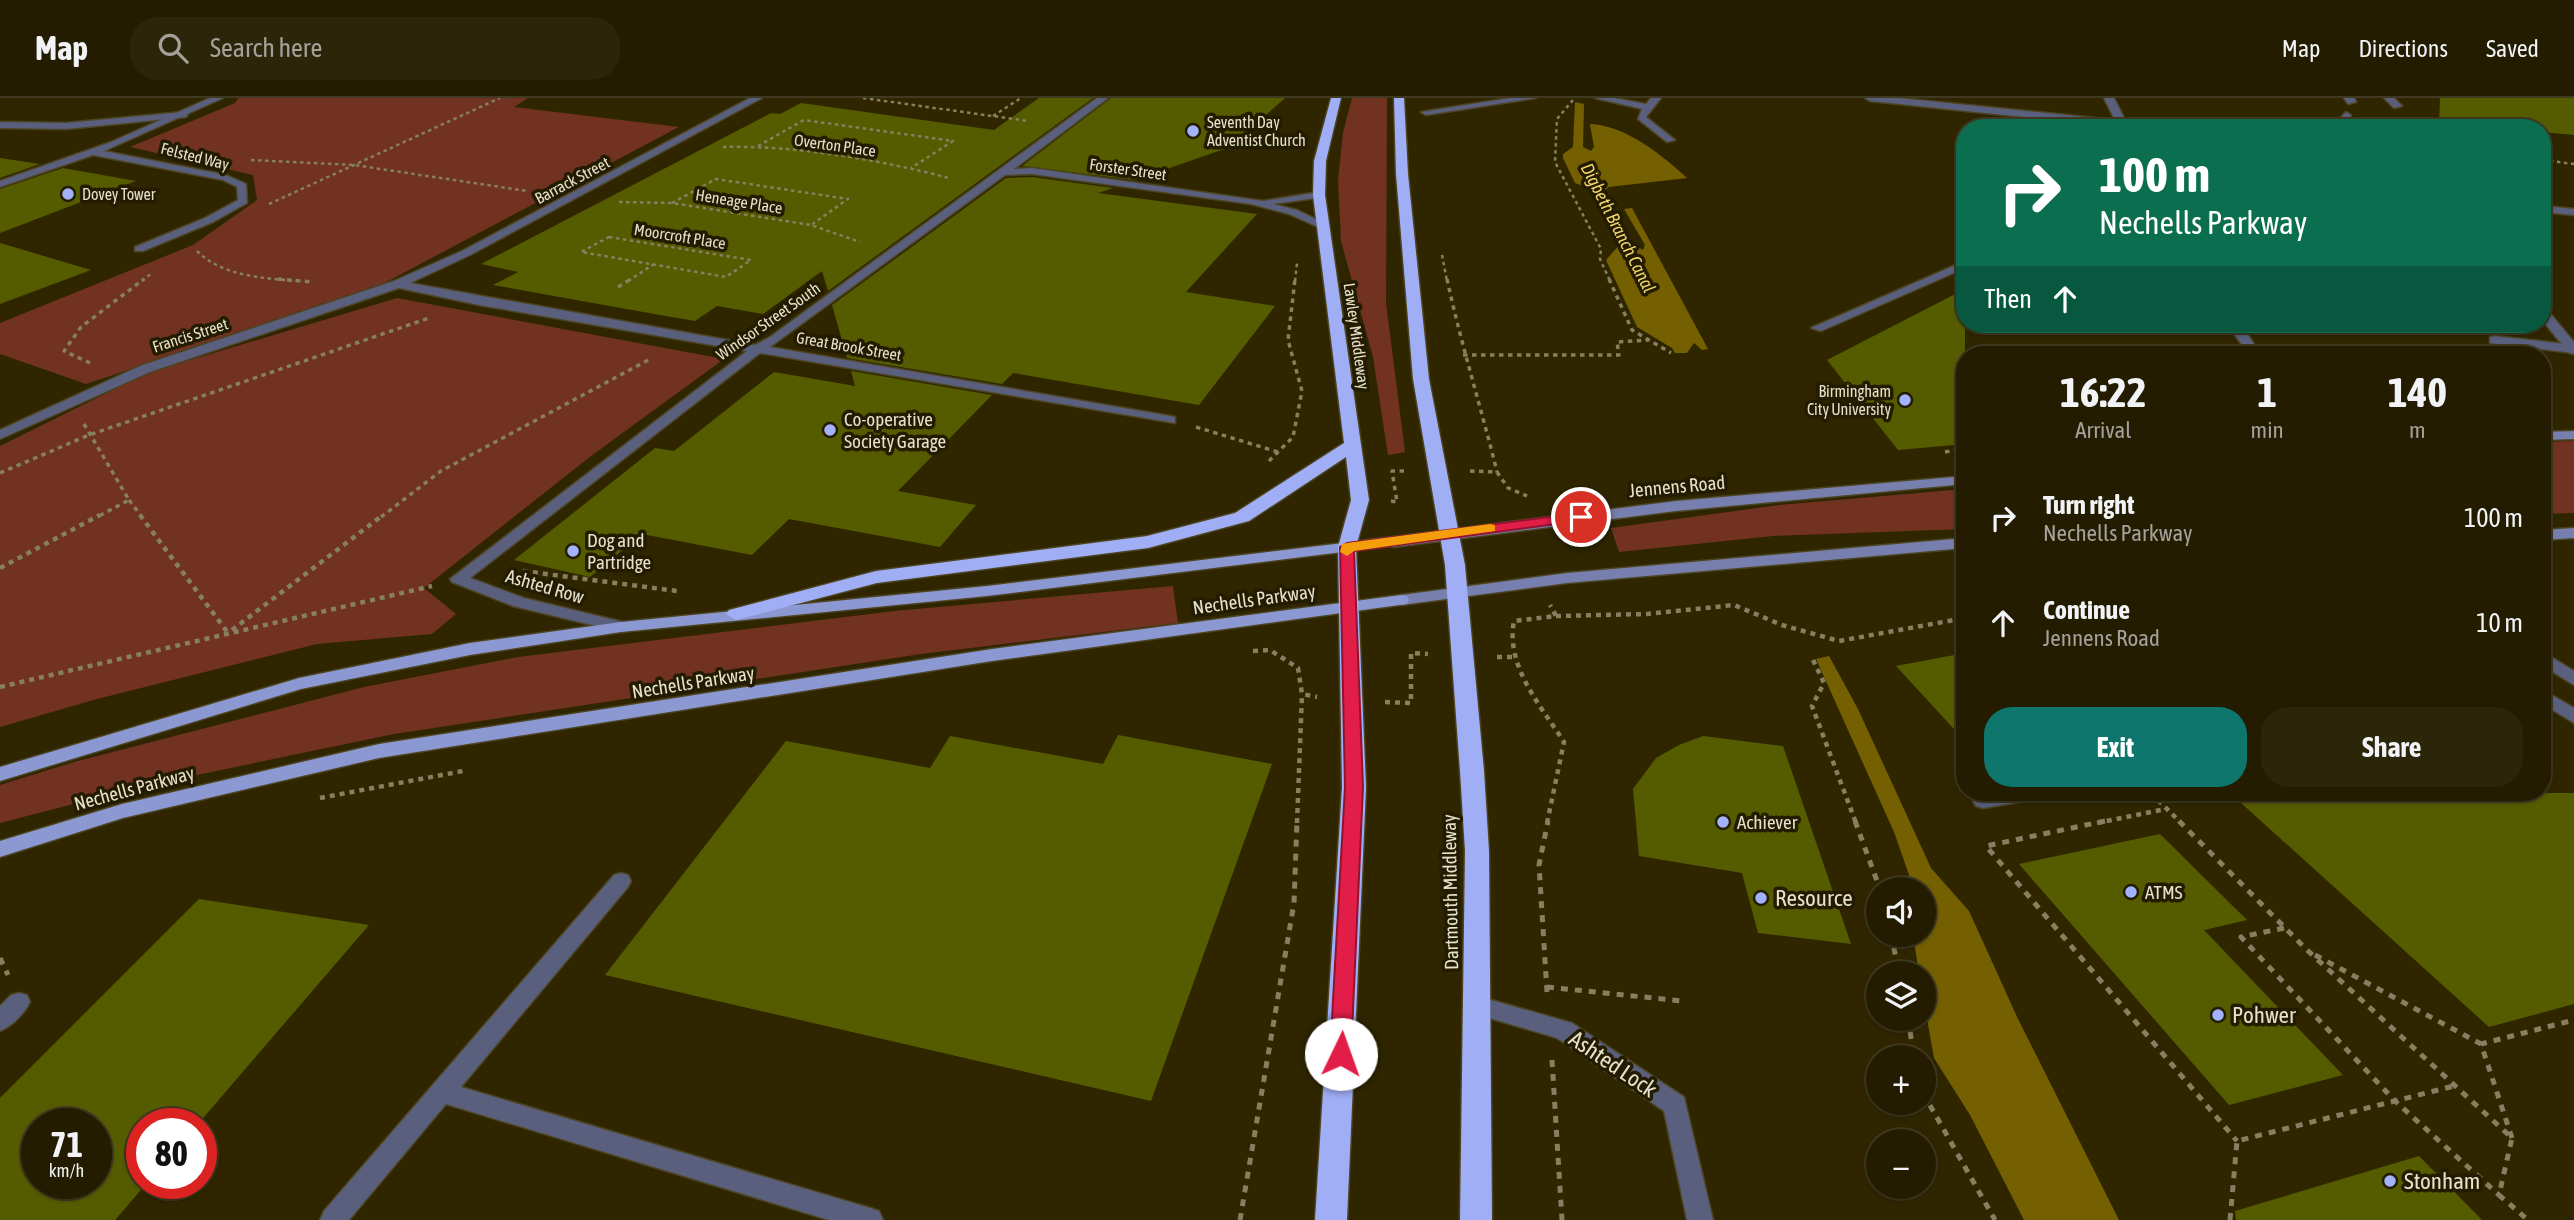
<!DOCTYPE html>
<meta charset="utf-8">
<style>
body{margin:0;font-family:"Asap Condensed",sans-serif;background:#2b250a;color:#f1f3f6;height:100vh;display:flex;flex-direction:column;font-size:26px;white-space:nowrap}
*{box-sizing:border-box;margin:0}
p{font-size:23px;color:#a3a199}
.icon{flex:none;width:38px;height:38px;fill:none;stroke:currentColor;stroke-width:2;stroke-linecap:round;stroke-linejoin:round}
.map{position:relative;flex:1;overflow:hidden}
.drawer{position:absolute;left:1956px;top:248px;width:595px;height:455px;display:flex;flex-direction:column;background:#231c00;border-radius:28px;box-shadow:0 2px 5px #0004,0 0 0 2px #403a22}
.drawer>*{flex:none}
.banner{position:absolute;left:1956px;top:21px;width:595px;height:214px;border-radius:28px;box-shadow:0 2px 5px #0004,0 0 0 2px #403a22;background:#0b6e4f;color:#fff;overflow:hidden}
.fabs{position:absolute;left:1866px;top:779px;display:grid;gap:14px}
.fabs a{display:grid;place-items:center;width:70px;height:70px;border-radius:50%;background:#231c00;box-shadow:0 2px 5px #0004,0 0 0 2px #403a22;font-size:35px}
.speed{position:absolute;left:21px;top:1010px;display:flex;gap:14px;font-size:35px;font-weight:700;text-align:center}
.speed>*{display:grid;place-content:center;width:91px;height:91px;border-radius:50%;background:#231c00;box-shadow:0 2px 5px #0004,0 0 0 2px #403a22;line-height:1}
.speed small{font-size:18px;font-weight:400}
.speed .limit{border:10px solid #d22;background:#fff;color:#111}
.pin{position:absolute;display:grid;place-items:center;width:60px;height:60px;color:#fff;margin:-30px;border:4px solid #fff;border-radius:50%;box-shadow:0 2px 7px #0007}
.me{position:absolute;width:77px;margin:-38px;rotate:3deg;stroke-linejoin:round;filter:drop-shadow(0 0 5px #0008)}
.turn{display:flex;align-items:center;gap:24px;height:147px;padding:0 28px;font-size:32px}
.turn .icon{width:91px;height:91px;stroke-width:2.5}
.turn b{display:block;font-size:49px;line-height:60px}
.then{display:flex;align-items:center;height:66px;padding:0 28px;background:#0003;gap:14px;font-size:26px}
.eta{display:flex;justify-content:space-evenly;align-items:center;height:119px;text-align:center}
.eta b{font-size:42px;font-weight:700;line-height:49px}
.button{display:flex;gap:14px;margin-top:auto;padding:14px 28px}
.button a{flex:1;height:80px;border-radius:28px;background:#0f766e;color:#fff;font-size:28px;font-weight:700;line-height:80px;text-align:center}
.button a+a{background:#2b250a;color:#f1f3f6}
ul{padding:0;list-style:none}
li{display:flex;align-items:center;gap:21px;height:105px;padding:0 28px}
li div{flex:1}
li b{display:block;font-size:26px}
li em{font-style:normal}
header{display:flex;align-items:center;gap:42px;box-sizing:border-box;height:98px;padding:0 35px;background:#231c00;border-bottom:2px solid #403a22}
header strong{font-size:33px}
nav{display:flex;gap:38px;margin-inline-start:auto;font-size:24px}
.search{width:490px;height:63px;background:#2b250a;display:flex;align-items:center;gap:18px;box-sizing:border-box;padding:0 24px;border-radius:28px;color:#a3a199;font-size:26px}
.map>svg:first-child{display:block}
.green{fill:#713222}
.water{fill:#746000}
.building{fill:#555c00;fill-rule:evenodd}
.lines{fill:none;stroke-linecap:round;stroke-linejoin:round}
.lane-casing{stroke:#4c4421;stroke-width:3}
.street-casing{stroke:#4c4421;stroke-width:3}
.secondary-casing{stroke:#4c4421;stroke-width:3}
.primary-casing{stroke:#4c4421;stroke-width:3}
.highway-casing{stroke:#4c4421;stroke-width:3}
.path-far3{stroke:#867f61;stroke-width:2.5;stroke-dasharray:3.5 3.5;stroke-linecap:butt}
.path-far2{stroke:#867f61;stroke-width:3.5;stroke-dasharray:4.5 4.5;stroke-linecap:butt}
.path-far1{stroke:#867f61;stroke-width:4.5;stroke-dasharray:5 5;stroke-linecap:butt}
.path{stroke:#867f61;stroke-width:5;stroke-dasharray:7 7;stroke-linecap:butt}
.lane{fill:#595f7c;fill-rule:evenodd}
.street{fill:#595f7c;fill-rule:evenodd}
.secondary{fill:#767fad;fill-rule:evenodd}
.primary{fill:#8c98d2;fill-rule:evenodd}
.highway{fill:#a0aef5;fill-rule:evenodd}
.route{fill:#e11d48;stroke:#92132f;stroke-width:2}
.slow{fill:#f59e0b}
.poi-dot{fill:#a3b2fd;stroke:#231c01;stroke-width:2.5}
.labels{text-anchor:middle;stroke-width:7;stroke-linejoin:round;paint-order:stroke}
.far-poi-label{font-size:16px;fill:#e6e1cc;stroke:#231c01;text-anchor:start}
.far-street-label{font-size:16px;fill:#e6e1cc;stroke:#231c01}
.far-water-label{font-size:18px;font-style:italic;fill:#f2d669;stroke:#231c01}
.poi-label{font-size:19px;fill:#e6e1cc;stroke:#231c01;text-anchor:start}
.street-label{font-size:19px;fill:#e6e1cc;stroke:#231c01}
.near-poi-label{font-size:23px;fill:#e6e1cc;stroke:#231c01;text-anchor:start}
.near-street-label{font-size:23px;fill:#e6e1cc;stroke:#231c01}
</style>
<header>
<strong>Map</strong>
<div class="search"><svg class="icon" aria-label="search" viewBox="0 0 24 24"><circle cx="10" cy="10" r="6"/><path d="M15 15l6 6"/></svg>Search here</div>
<nav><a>Map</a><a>Directions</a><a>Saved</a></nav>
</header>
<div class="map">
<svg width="2574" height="1122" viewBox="0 0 2574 1122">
<rect width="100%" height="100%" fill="#2f2600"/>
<!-- green -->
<g class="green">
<polygon points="238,0 528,0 514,9 679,29 375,190 86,286 0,256 0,225 193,147 257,102 253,77 130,49 235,5"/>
<polygon points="1352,0 1387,0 1386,205 1405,354 1388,357 1373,259 1341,143 1338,82 1343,35"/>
<polygon points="397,200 724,261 591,358 424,490 456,516 432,536 317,546 97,601 0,629 0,348 147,275"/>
<polygon points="2574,343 2574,415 2543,416 2543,344"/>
<polygon points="1965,391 1965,431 1773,438 1619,454 1611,430 1779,407"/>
<polygon points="1173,488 1178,525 921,556 394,636 139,689 0,725 0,687 74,664 364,589 518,559 894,513"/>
</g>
<!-- water -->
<g class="water">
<path d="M1575,4l9,2 -1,43 8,4 3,-4 -4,-23c35,1 72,31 97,54l-78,9 -4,3 26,53 12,7 2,-5 -21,-36 8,-1 76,141 -6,1 -8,-7 -7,10h-12l-3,-5 -35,-21 -31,-67 15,-17 -22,-47 -5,-6 -19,-7 -12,-25v-4l10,-7z"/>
<polygon points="1829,558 1858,611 1931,770 1969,813 2018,921 2119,1122 2024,1122 1970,1017 1934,960 1923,898 1923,875 1919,875 1913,837 1923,836 1923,791 1910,791 1909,777 1894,734 1816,561"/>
</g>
<!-- building -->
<g class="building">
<polygon points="1039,0 1093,0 828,193 822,173 763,216 717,208 695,223 660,217 493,187 518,174 481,166 771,15 780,16 801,5 994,32"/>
<polygon points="1111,0 1285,0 1230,49 1135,82 1022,68"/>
<polygon points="2440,0 2574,0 2574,37 2543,34 2543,30 2439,25"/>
<polygon points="0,60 40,66 0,80"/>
<polygon points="63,70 136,83 0,135 0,91"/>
<polygon points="1032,79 1113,90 1098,95 1257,116 1186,194 1275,208 1199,307 1013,275 1002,286 847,260 832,207 1006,80"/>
<polygon points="0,145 91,172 0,206"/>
<polygon points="1965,191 1965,346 1898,352 1827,262"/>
<polygon points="851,273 992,297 898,393 976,407 940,449 789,421 752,457 642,436 590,479 514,462 655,350 674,353 774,274 855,288"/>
<polygon points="1965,555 1965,643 1896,568"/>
<polygon points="1118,637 1272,666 1151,1003 605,877 786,643 930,670 950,638 1103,666"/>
<polygon points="1703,638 1783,648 1851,846 1758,835 1742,775 1639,758 1633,691 1656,660 1679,647"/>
<polygon points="2230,695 2574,695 2574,906 2489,929"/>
<polygon points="2160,736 2247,822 2204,832 2343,977 2229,1007 2019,766"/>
<path d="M199,801l170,26 -171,199h-56v59h5l-32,37h-115v-122zM37,1026h59v59h-59z"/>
<polygon points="2419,1058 2482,1122 2236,1122 2235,1113"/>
</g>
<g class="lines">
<defs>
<g id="lane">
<polygon points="2344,0 2354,0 2356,4 2348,6"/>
<polygon points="2384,0 2394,0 2402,8 2394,10"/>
<polygon points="183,14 188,17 186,19 66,31 0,30 0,24 66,25"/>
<polygon points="2346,14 2351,17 2348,23 2352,30 2342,30 2338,23"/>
<polygon points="2543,108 2574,111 2574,117 2543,114"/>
<polygon points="1965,163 1965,170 1821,233 1811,230"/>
<polygon points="2495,238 2574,247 2574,255 2490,245 2490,239"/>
<polygon points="1990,695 2041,695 2038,700 2031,702 1983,710 1976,708 1973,703 1976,698"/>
<polygon points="621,775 628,777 631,783 628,789 461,989 870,1110 879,1113 883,1122 829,1122 446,1006 349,1122 320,1122 324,1113 614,777"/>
<polygon points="1477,898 1572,925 1684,999 1713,1122 1687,1122 1664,1013 1557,940 1469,914 1466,907 1469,900"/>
</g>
<g id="street">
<polygon points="210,0 223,0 104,53 226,77 246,86 247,105 213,124 143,153 135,153 135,149 205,120 238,102 237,89 223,82 93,57 0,89 0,83 111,44"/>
<polygon points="750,0 762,0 470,157 410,185 755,247 770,239 1097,0 1108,0 1014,71 1032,70 1263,103 1319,94 1324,97 1323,99 1273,106 1297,112 1328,127 1318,129 1289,116 1251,106 1032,76 1005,77 770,249 1170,318 1175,319 1175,325 760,255 470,480 524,500 627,525 630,529 627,533 621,534 513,508 452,484 450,481 747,253 479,207 399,190 150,274 0,341 0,332 140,268 394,183 462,153"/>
<polygon points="1510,0 1536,0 1426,17 1421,14"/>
<polygon points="1595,0 1614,0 1646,6 1651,0 1661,0 1646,19 1675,42 1667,44 1638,21 1642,11"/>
<polygon points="1865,0 1898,0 2115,22 2104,0 2114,0 2129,30 1870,3"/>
<polygon points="2543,211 2547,212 2574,244 2574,256 2569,255 2543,223"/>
<polygon points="2212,226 2241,226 2261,257 2249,257 2231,231"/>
<polygon points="2543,554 2574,573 2574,587 2543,568"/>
<polygon points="2543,592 2574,610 2574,625 2543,606"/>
<path d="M19,895l8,2 3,7c-6,12 -18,24 -30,29v-25l11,-11z"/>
</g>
<g id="secondary">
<polygon points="2574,333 2574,341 2543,342 2543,334"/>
<polygon points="1965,378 1965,386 1676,413 1393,449 1385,444 1393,439 1676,403"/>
<polygon points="2574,430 2574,440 2543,442 2543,432"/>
<polygon points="1965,440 1965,450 1567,485 1401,507 1393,502 1401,497 1567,475"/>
</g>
<g id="primary">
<polygon points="1393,439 1401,444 1399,447 987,498 621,534 470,557 301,591 0,683 0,669 299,580 470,545 621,524 987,488"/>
<polygon points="1401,497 1407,498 1409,502 1407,506 992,563 379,660 123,720 0,759 0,743 122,706 379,646 992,551"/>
</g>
<g id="highway">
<polygon points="1331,0 1341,0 1326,63 1325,97 1369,402 1356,449 1366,689 1347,1122 1315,1122 1342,689 1338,449 1351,402 1346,359 1249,423 1148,450 877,485 736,522 726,516 729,512 876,473 1147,438 1235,415 1344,345 1313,97 1314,63"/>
<polygon points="1394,0 1404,0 1408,76 1429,281 1465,467 1484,673 1489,753 1492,1122 1460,1122 1465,753 1460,673 1445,467 1413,281 1396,76"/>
</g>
</defs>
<!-- lane casing -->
<use href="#lane" class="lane-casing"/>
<!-- street casing -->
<use href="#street" class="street-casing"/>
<!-- secondary casing -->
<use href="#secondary" class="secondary-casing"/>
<!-- primary casing -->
<use href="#primary" class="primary-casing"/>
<!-- highway casing -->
<use href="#highway" class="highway-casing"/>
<!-- path-far3 -->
<g class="path-far3">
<polyline points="863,0 1028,23"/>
<polyline points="1573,2 1557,21 1555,64 1601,151 1600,161 1610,183"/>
<polyline points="993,18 1021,0"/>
<polyline points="758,48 804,22 953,43 911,70"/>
<path d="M723,49c70,-2 158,13 226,31"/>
<polyline points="251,62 354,67 527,93"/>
<polyline points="2543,62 2574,66"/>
<polyline points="619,104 672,105 811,127 860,144"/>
<polyline points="672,105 716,81 848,101 811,127"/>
<polyline points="269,106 500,0"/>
<polygon points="609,139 751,162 726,179 581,154"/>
<path d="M197,153c25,25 65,27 99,30"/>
<polyline points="1442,157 1447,183"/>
<polyline points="142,183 153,174"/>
<polyline points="628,183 654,166"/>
<polyline points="1295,183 1297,165"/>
</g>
<!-- path-far2 -->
<g class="path-far2">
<polyline points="278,181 313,184"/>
<path d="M1447,181c14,65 34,128 50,193"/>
<polyline points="1609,181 1632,232 1671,255"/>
<polyline points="618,189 631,181"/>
<polyline points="1463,257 1619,257 1617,244 1648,242"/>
<polyline points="90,265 64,253 81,229 144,181"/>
<polyline points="84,326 129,402 97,419"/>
<polyline points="1196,329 1278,354"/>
<polyline points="1945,354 1965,350"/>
<polyline points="1269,363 1293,339 1302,293 1288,242 1295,181"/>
<polyline points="1470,373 1497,374 1508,390 1527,398"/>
<polyline points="0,375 89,337 429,220"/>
<polyline points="129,402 142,419"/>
<polyline points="1391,403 1397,404 1392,373 1406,373"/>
<polyline points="381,419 441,373 652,260"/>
</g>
<!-- path-far1 -->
<g class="path-far1">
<polyline points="140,417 228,535"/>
<polyline points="0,470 100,417"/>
<polyline points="523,473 677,493"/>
<polyline points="1556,518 1647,516 1734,507 1782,527 1839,543 1965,520"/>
<polyline points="232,532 383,417"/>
<polyline points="1253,553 1270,552 1298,570 1302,596 1317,599"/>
<polyline points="1497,559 1513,559"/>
<polyline points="1813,562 1824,585 1812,608 1856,725"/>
<polyline points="0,589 432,488"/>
<polyline points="1385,604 1411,605 1411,555 1428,556"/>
<polyline points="2151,695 2181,725"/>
<polyline points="320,700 463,673"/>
<polyline points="1297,725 1302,596"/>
<path d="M1547,725l17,-81c-23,-36 -59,-76 -50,-121l42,-5 -6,-11"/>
<polyline points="2097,725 2166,711"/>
</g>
<!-- path -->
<g class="path">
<polyline points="1855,723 1880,791"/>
<polyline points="2105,723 1986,748 2237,1043"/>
<polyline points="2179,723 2307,852 2512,1040 2499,1097 2528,1122"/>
<polyline points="2284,830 2241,839 2395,1003 2499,1097"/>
<polyline points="1891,836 1899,875"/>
<polyline points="2315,857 2481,946"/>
<polyline points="0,860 8,877"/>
<polyline points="1547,889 1682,903"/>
<polyline points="1547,894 1539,767 1548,723"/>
<polyline points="1908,920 1914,959"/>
<polyline points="1552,962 1562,1122"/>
<polyline points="1923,995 1995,1122"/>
<polyline points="2512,1040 2481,946 2574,922"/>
<polyline points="1240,1122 1294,805 1297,723"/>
<polyline points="2230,1122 2237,1043 2454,988"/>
</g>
<!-- lane -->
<use href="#lane" class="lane"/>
<!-- street -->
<use href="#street" class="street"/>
<!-- secondary -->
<use href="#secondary" class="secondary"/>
<!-- primary -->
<use href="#primary" class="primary"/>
<!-- highway -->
<use href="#highway" class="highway"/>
</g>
<!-- route -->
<polygon class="route" points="1581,415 1588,419 1586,422 1354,453 1363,689 1351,956 1348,962 1341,965 1333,962 1330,956 1345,689 1340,449 1347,445"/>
<!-- slow -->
<polygon class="slow" points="1490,426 1495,427 1495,433 1354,453 1347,458 1340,454 1342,446 1347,445"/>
<!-- markers -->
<g class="poi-dot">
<circle cx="1193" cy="33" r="7"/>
<circle cx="68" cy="96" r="7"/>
<circle cx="1905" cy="302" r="7"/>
<circle cx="830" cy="332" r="7"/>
<circle cx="573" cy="453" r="7"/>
<circle cx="1723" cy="724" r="7"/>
<circle cx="2131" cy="794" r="7"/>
<circle cx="1761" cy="800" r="7"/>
<circle cx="2218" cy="917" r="7"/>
<circle cx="2390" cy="1083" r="7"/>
</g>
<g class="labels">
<!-- far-poi labels -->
<g class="far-poi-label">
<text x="1207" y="30">Seventh Day<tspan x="1207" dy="18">Adventist Church</tspan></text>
<text x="82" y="102">Dovey Tower</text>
<text x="1891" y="299" text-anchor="end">Birmingham<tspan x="1891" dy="18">City University</tspan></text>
</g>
<!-- far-street labels -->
<g class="far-street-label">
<text transform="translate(835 47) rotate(8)" y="6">Overton Place</text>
<text transform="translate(195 58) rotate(14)" y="6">Felsted Way</text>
<text transform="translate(1128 71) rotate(8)" y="6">Forster Street</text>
<text transform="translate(572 82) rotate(-28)" y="6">Barrack Street</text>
<text transform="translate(739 103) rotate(9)" y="6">Heneage Place</text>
<text transform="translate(680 138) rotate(9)" y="6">Moorcroft Place</text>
<text transform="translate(768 223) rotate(-35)" y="6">Windsor Street South</text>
<text transform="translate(190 237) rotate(-18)" y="6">Francis Street</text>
<text transform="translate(1357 238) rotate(82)" y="6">Lawley Middleway</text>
<text transform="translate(849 248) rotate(10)" y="6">Great Brook Street</text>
</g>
<!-- far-water labels -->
<g class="far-water-label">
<text transform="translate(1618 130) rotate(63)" y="6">Digbeth Branch Canal</text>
</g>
<!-- poi labels -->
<g class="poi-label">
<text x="844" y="328">Co-operative<tspan x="844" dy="22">Society Garage</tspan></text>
<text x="587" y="449">Dog and<tspan x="587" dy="22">Partridge</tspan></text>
<text x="1737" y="731">Achiever</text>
<text x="2145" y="801">ATMS</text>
</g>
<!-- street labels -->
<g class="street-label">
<text transform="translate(1677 388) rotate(-5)" y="7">Jennens Road</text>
<text transform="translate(545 488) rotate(16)" y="7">Ashted Row</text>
<text transform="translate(1254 501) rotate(-8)" y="7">Nechells Parkway</text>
<text transform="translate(693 584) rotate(-9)" y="7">Nechells Parkway</text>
<text transform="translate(134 690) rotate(-15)" y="7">Nechells Parkway</text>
<text transform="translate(1450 794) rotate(-91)" y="7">Dartmouth Middleway</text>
</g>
<!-- near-poi labels -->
<g class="near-poi-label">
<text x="1775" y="808">Resource</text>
<text x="2232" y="925">Pohwer</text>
<text x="2404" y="1091">Stonham</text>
</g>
<!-- near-street labels -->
<g class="near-street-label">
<text transform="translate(1613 966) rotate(34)" y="8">Ashted Lock</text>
</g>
</g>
</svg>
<div class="fabs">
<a><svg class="icon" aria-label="sound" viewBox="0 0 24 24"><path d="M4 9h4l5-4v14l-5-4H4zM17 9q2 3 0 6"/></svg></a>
<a><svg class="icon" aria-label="layers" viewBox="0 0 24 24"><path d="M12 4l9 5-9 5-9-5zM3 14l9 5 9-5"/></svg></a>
<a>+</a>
<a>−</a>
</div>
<div class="speed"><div>71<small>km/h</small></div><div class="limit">80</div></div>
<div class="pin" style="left:1581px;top:419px;background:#d93025"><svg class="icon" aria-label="arrive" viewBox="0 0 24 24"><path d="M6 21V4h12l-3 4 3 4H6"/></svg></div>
<svg class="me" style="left:1341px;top:956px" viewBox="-20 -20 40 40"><circle r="19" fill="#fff"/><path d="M0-13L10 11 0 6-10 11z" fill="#e11d48"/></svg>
<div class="banner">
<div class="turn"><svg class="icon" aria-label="right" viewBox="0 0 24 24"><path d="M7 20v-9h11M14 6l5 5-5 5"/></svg><div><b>100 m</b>Nechells Parkway</div></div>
<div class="then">Then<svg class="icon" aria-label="ahead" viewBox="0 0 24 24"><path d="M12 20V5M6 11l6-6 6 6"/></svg></div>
</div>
<section class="drawer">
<div class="eta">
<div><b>16:22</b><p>Arrival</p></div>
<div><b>1</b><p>min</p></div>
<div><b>140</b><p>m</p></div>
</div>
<ul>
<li><svg class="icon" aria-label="right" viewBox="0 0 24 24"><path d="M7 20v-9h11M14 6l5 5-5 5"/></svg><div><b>Turn right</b><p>Nechells Parkway</p></div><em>100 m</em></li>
<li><svg class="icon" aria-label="ahead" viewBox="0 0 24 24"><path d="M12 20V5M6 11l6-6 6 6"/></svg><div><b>Continue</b><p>Jennens Road</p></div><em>10 m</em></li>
</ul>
<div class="button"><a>Exit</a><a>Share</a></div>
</section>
</div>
